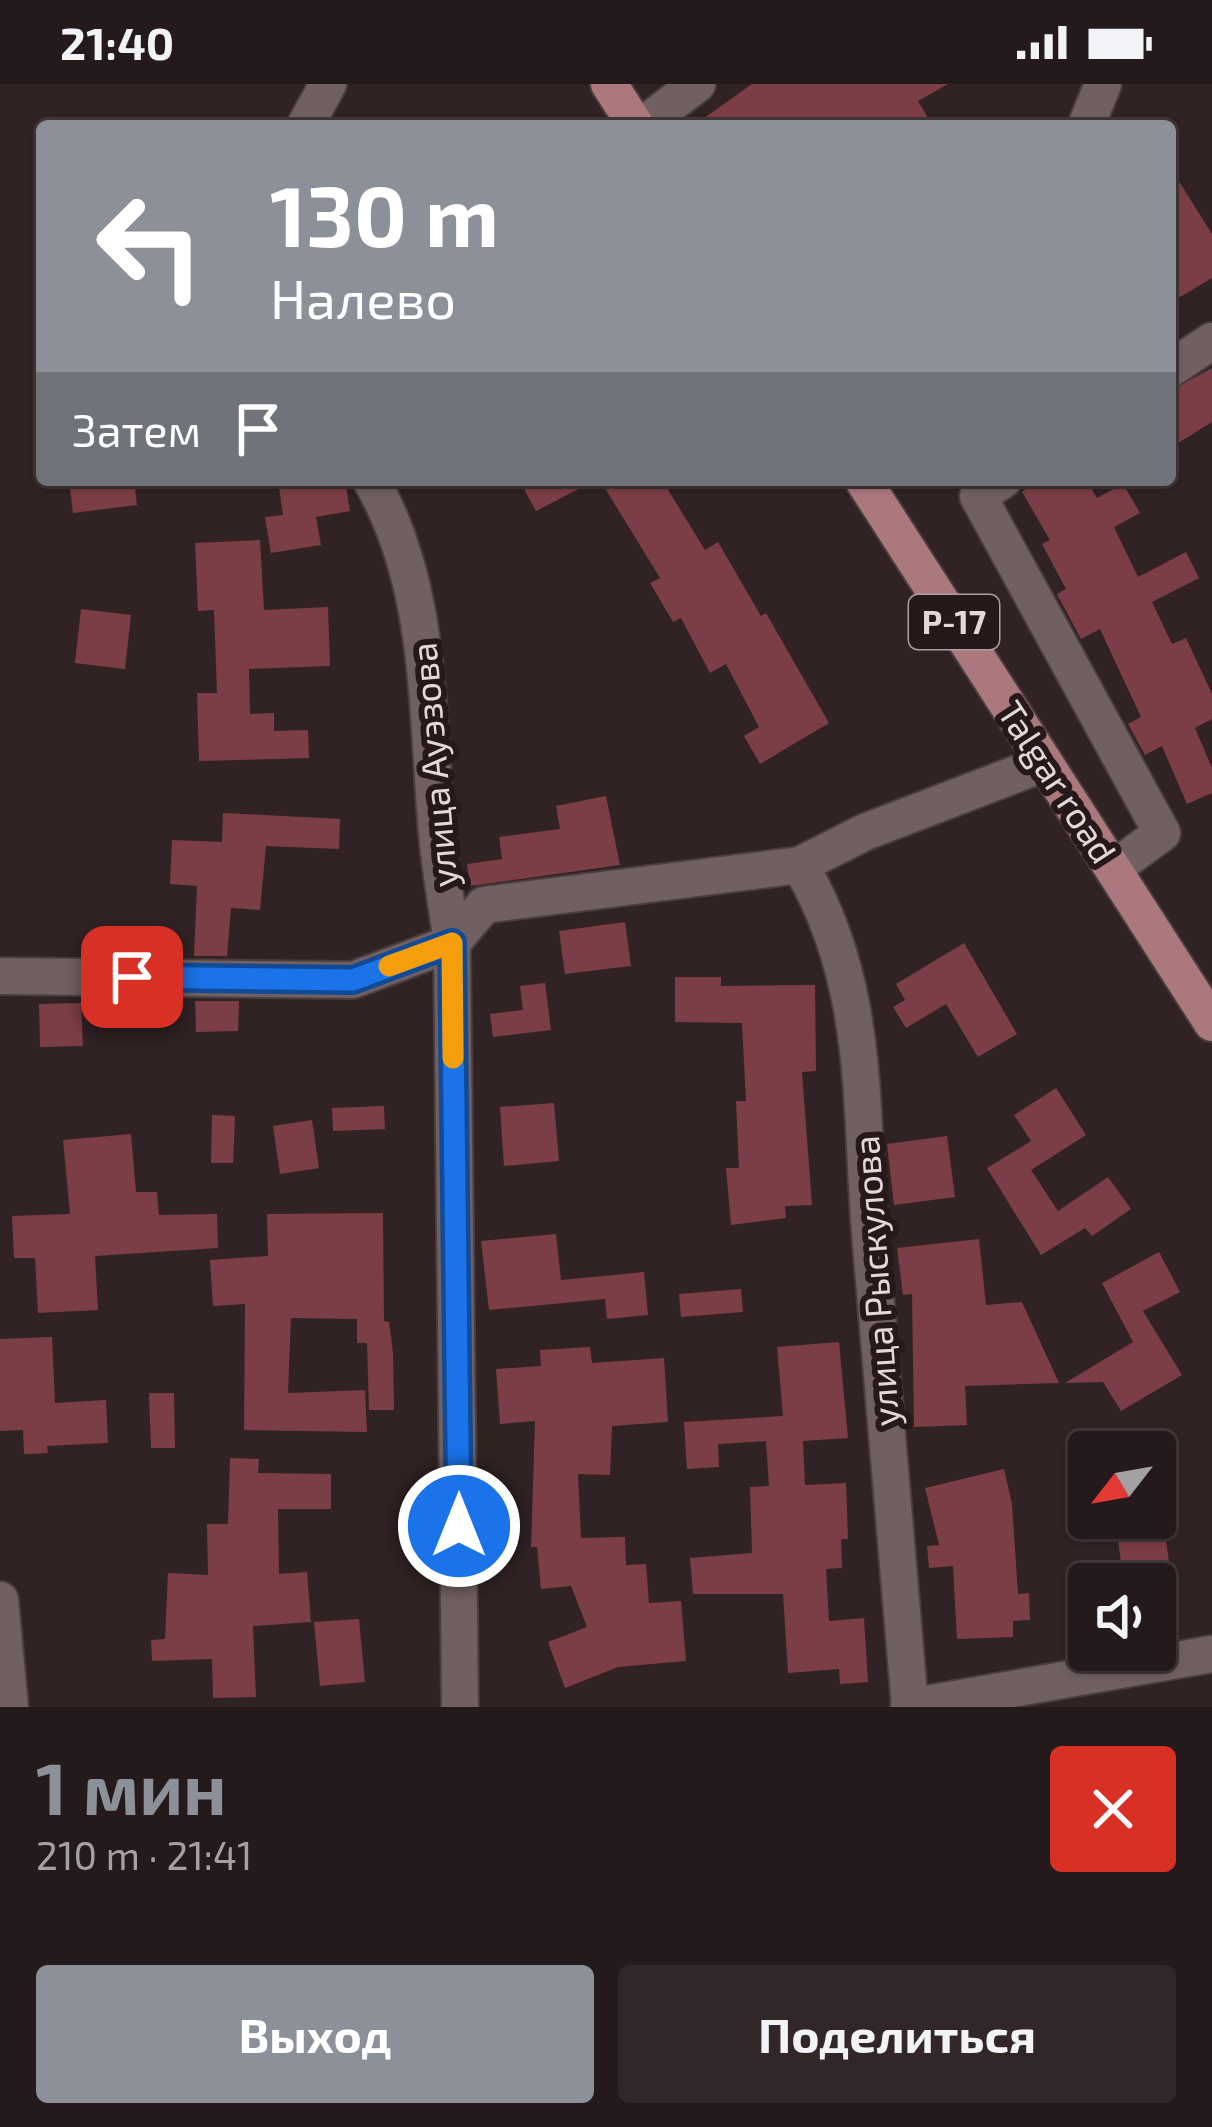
<!DOCTYPE html>
<html lang="ru">
<meta charset="utf-8">
<style>
body{margin:0;font-family:"Exo 2",sans-serif;background:#312728;color:#f1f3f6;height:100vh;display:flex;flex-direction:column;font-size:45px;white-space:nowrap}
*{box-sizing:border-box;margin:0}
p{font-size:39px;color:#a3a1a3}
.icon{flex:none;width:66px;height:66px;fill:none;stroke:currentColor;stroke-width:2;stroke-linecap:round;stroke-linejoin:round}
.map{position:relative;height:1623px;overflow:hidden}
.details{display:flex;flex-direction:column;background:#251a1b;flex:1}
.details>*{flex:none}
.guide{position:absolute;left:36px;top:36px;width:1140px;height:366px;border-radius:12px;box-shadow:0 3px 9px #0004,0 0 0 3px #42383a;background:#8c9099;color:#fff;overflow:hidden}
.needle{width:78px;rotate:239deg}
.buttons{position:absolute;left:1068px;top:1347px;display:grid;gap:24px}
.buttons a{display:grid;place-items:center;width:108px;height:108px;border-radius:12px;background:#251a1b;box-shadow:0 3px 9px #0004,0 0 0 3px #42383a;font-size:60px}
.pin{position:absolute;display:grid;place-items:center;width:102px;height:102px;color:#fff;margin:-51px;border-radius:24px;box-shadow:0 6px 18px #0006}
.me{position:absolute;width:132px;margin:-66px;rotate:0deg;stroke-linejoin:round;filter:drop-shadow(0 0 9px #0008)}
.turn{display:flex;align-items:center;gap:42px;height:252px;padding:0 36px;font-size:54px}
.turn .icon{width:156px;height:156px;stroke-width:2.5}
.turn b{display:block;font-size:84px;line-height:102px}
.then{display:flex;align-items:center;height:114px;padding:0 36px;background:#0003;gap:24px;font-size:45px}
.round{display:grid;place-items:center;flex:none;width:126px;height:126px;border-radius:12px;background:#312728}
.headline{display:flex;align-items:center;justify-content:space-between;height:204px;padding:0 36px}
h1{font-size:72px;font-weight:700;line-height:90px;color:#8c9099}
.cta{display:flex;gap:24px;margin-top:auto;padding:24px 36px}
.cta a{flex:1;height:138px;border-radius:12px;background:#8c9099;color:#fff;font-size:48px;font-weight:700;line-height:138px;text-align:center}
.cta a+a{background:#312728;color:#f1f3f6}
.status{display:flex;justify-content:space-between;align-items:center;height:84px;padding:0 60px;background:#251a1b;direction:ltr}
.status svg{height:33px;fill:currentColor}
.map>svg:first-child{display:block}
.building{fill:#7c3e46}
.lines{fill:none;stroke-linecap:round;stroke-linejoin:round}
.minor-casing{stroke:#493d3e;stroke-width:40}
.major-casing{stroke:#493d3e;stroke-width:40}
.minor{stroke:#716061;stroke-width:36}
.major{stroke:#ab787d;stroke-width:36}
.route-casing{stroke:#114b97;stroke-width:30}
.route{stroke:#1a73e8;stroke-width:21}
.slow{stroke:#f59e0b;stroke-width:21}
.labels{text-anchor:middle;stroke-width:12;stroke-linejoin:round;paint-order:stroke}
.shield{fill:#27191a;stroke:#ab9fa0;stroke-width:3}
.shield-label{font-size:33px;font-weight:bold;fill:#e3d9d9}
.street-label{font-size:36px;fill:#e3d9d9;stroke:#27191a}
</style>
<div class="status"><b>21:40</b><svg viewBox="0 0 49 12"><path d="M0 12V9h3v3zM5 12V6h3v6zM10 12V3h3v9zM15 12V0h3v12zM26 1h20v11H26zM47 4h2v5h-2z"/></svg></div>
<div class="map">
<svg width="1212" height="1623" viewBox="0 0 1212 1623">
<rect width="100%" height="100%" fill="#312224"/>
<!-- building -->
<g class="building">
<polygon points="752,0 948,0 918,17 933,42 693,42"/>
<polygon points="1170,83 1212,150 1212,194 1170,219"/>
<polygon points="1212,284 1212,338 1170,364 1170,307"/>
<polygon points="69,396 134,396 137,421 73,429"/>
<polygon points="278,396 345,396 350,427 316,433 321,461 271,469 265,433 283,431"/>
<polygon points="519,396 596,396 536,427"/>
<polygon points="600,396 662,396 705,466 718,458 761,532 766,529 829,639 760,680 744,652 759,643 726,580 710,589 681,534 673,538 650,499 660,494"/>
<polygon points="1035,396 1086,396 1097,414 1123,400 1140,429 1114,443 1138,493 1186,468 1199,494 1152,518 1172,560 1186,554 1212,610 1212,635 1195,644 1212,684 1212,709 1187,720 1162,662 1145,671 1128,640 1141,633 1100,545 1081,555 1057,510 1066,505 1042,460 1050,456 1022,408"/>
<polygon points="260,456 264,526 328,523 330,582 249,585 250,630 274,629 274,647 308,646 309,674 199,677 197,609 217,609 214,526 198,527 195,459"/>
<polygon points="81,525 131,531 125,585 75,579"/>
<polygon points="606,712 620,781 470,802 467,780 502,775 499,753 560,745 556,722"/>
<polygon points="223,729 340,735 339,765 266,762 260,826 231,824 227,872 194,872 197,802 170,800 172,756 222,758"/>
<polygon points="625,838 631,882 565,890 559,847"/>
<polygon points="964,859 1017,950 978,973 946,920 906,944 893,923 905,916 896,900"/>
<polygon points="675,893 721,893 721,902 815,901 816,987 802,988 812,1121 785,1122 786,1134 731,1141 726,1084 739,1084 736,1017 746,1017 742,939 675,938"/>
<polygon points="545,899 551,946 493,953 490,930 523,926 520,902"/>
<polygon points="195,917 239,917 238,947 196,948"/>
<polygon points="81,919 83,962 40,963 39,920"/>
<polygon points="1056,1004 1086,1051 1031,1086 1058,1127 1108,1093 1131,1125 1092,1152 1085,1144 1041,1171 987,1084 1031,1057 1014,1031"/>
<polygon points="554,1019 559,1077 504,1082 500,1023"/>
<polygon points="384,1022 385,1045 333,1047 332,1024"/>
<polygon points="212,1031 235,1032 233,1079 211,1079"/>
<polygon points="312,1036 319,1084 280,1090 273,1042"/>
<polygon points="131,1050 136,1108 157,1108 159,1131 217,1130 218,1164 95,1172 98,1226 38,1229 35,1174 14,1174 12,1132 70,1130 63,1056"/>
<polygon points="947,1052 955,1113 894,1121 887,1060"/>
<polygon points="383,1129 384,1237 389,1238 393,1268 394,1326 369,1326 367,1259 357,1259 357,1235 291,1234 288,1309 365,1306 367,1348 244,1346 245,1220 213,1222 210,1176 268,1172 267,1130"/>
<polygon points="556,1150 561,1196 644,1188 648,1231 607,1235 605,1215 489,1226 481,1157"/>
<polygon points="979,1155 986,1221 1022,1218 1059,1299 965,1302 967,1341 914,1343 912,1210 903,1211 897,1164"/>
<polygon points="1159,1168 1180,1208 1143,1227 1182,1291 1121,1327 1103,1298 1065,1299 1133,1258 1102,1199"/>
<polygon points="741,1205 743,1228 681,1233 679,1210"/>
<polygon points="52,1253 55,1319 106,1316 108,1359 47,1362 48,1369 24,1370 23,1346 0,1347 0,1255"/>
<polygon points="839,1258 848,1354 803,1357 805,1401 846,1399 848,1455 841,1455 842,1484 826,1485 829,1537 864,1534 868,1598 840,1600 839,1585 788,1589 783,1510 693,1510 690,1474 752,1469 750,1403 769,1402 766,1357 718,1360 719,1383 687,1385 684,1338 783,1332 777,1263"/>
<polygon points="590,1263 592,1279 664,1274 668,1338 612,1342 610,1391 578,1390 581,1454 625,1453 626,1481 646,1480 649,1519 681,1517 686,1577 618,1583 565,1604 548,1558 587,1543 571,1502 541,1505 537,1463 531,1463 535,1337 500,1340 496,1285 541,1282 540,1266"/>
<polygon points="149,1309 174,1309 175,1364 151,1364"/>
<polygon points="230,1374 259,1375 258,1389 331,1390 331,1425 278,1425 279,1490 307,1488 311,1538 253,1542 256,1613 213,1614 212,1575 152,1577 151,1556 165,1555 168,1489 208,1491 207,1440 228,1440"/>
<polygon points="1004,1385 1012,1420 1018,1510 1029,1509 1030,1536 1013,1537 1013,1553 957,1555 953,1482 929,1484 927,1462 939,1461 925,1404"/>
<polygon points="1115,1434 1163,1434 1172,1500 1124,1500"/>
<polygon points="359,1535 365,1598 320,1602 314,1538"/>
</g>
<g class="lines">
<defs>
<g id="minor">
<polyline points="305,42 328,0"/>
<polyline points="642,42 697,0"/>
<polyline points="1086,42 1103,0"/>
<polyline points="1170,285 1212,257"/>
<path d="M371,396c62,108 55,232 66,353 3,37 10,73 15,110l8,764"/>
<polyline points="1003,396 978,412 1162,749 1113,785"/>
<path d="M800,781c72,123 59,244 71,380 13,154 26,308 39,462"/>
<polyline points="0,892 353,896 452,859 484,821 800,781 865,748 1045,679"/>
<polyline points="0,1516 10,1623"/>
<polyline points="909,1623 1212,1570"/>
</g>
<g id="major">
<polyline points="609,0 636,42"/>
<polyline points="863,396 1212,939"/>
</g>
</defs>
<!-- minor casing -->
<use href="#minor" class="minor-casing"/>
<!-- major casing -->
<use href="#major" class="major-casing"/>
<!-- minor -->
<use href="#minor" class="minor"/>
<!-- major -->
<use href="#major" class="major"/>
</g>
<g class="lines">
<defs>
<polyline id="route" points="132,893 353,896 452,859 459,1442"/>
</defs>
<!-- route casing -->
<use href="#route" class="route-casing"/>
<!-- route -->
<use href="#route" class="route"/>
<!-- slow -->
<polyline class="slow" points="389,882 452,859 453,974"/>
</g>
<g class="labels">
<!-- shield labels -->
<rect class="shield" x="909" y="511" width="90" height="54" rx="9"/>
<g class="shield-label">
<text x="954" y="550">P-17</text>
</g>
<!-- street labels -->
<g class="street-label">
<text transform="translate(434 681) rotate(-95)" y="13">улица Ауэзова</text>
<text transform="translate(1057 698) rotate(57)" y="13">Talgar road</text>
<text transform="translate(876 1197) rotate(-94)" y="13">улица Рыскулова</text>
</g>
</g>
</svg>
<div class="buttons">
<a><svg class="needle" viewBox="-14 -14 28 28"><path d="M0-13l5 13h-10z" fill="#e53935"/><path d="M0 13l5-13h-10z" fill="#a3a1a3"/></svg></a>
<a><svg class="icon" aria-label="sound" viewBox="0 0 24 24"><path d="M4 9h4l5-4v14l-5-4H4zM17 9q2 3 0 6"/></svg></a>
</div>
<div class="pin" style="left:132px;top:893px;background:#d93025"><svg class="icon" aria-label="arrive" viewBox="0 0 24 24"><path d="M6 21V4h12l-3 4 3 4H6"/></svg></div>
<svg class="me" style="left:459px;top:1442px" viewBox="-20 -20 40 40"><circle r="17" fill="#1a73e8" stroke="#fff" stroke-width="3"/><path d="M0-11L8 9 0 5-8 9z" fill="#fff"/></svg>
<div class="guide">
<div class="turn"><svg class="icon" aria-label="left" viewBox="0 0 24 24"><path d="M17 20v-9H6M10 6l-5 5 5 5"/></svg><div><b>130 m</b>Налево</div></div>
<div class="then">Затем<svg class="icon" aria-label="arrive" viewBox="0 0 24 24"><path d="M6 21V4h12l-3 4 3 4H6"/></svg></div>
</div>
</div>
<section class="details">
<div class="headline"><div><h1>1 мин</h1><p>210 m · 21:41</p></div><a class="round" style="background:#d93025;color:#fff"><svg class="icon" aria-label="close" viewBox="0 0 24 24"><path d="M6 6l12 12M18 6L6 18"/></svg></a></div>
<div class="cta"><a>Выход</a><a>Поделиться</a></div>
</section>
